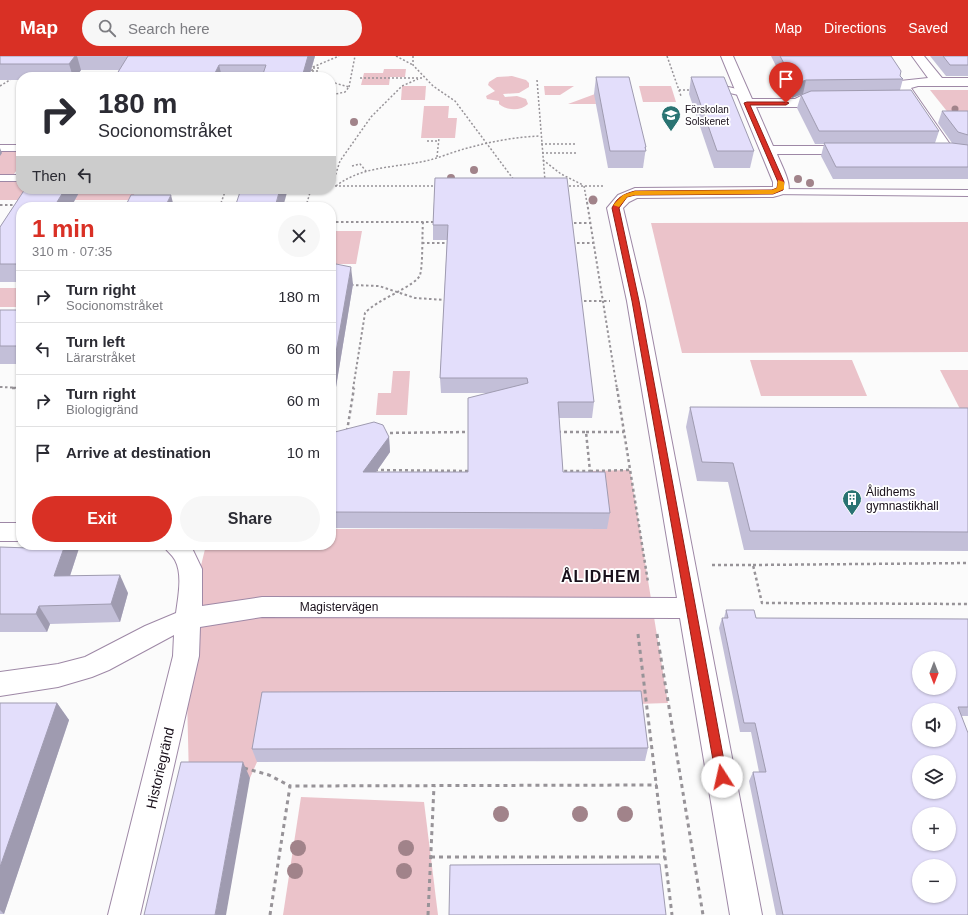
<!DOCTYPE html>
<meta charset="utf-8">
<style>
body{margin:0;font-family:Arial,sans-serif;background:#f7f7f7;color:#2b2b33;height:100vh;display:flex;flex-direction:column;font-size:15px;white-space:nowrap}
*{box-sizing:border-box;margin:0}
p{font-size:13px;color:#7c7c81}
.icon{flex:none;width:22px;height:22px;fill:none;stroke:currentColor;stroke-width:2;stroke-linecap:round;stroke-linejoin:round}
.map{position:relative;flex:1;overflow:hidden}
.drawer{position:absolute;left:16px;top:146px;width:320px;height:348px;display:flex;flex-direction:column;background:#fff;border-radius:16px;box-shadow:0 1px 3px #0004}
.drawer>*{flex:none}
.guide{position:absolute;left:16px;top:16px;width:320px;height:122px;border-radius:16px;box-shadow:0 1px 3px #0004;background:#fff;color:#2b2b33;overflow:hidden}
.needle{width:26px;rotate:180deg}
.buttons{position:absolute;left:912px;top:595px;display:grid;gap:8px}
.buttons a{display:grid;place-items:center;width:44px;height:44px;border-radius:50%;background:#fff;box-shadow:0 1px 3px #0004;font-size:20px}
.pin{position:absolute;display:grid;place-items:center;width:34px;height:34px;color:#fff;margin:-41px -17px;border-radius:50% 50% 50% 0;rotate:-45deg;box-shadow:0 0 4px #0007}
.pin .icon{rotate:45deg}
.me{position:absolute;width:44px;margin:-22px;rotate:350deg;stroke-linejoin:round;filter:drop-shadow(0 0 3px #0008)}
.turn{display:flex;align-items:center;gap:14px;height:84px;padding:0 16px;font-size:18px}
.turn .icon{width:52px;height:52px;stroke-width:2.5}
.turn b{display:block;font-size:28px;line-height:34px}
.then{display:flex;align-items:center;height:38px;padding:0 16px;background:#0003;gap:8px;font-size:15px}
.round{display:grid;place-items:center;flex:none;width:42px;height:42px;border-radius:21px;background:#f7f7f7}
.overview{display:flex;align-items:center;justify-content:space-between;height:68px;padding:0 16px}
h1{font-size:24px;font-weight:700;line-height:30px;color:#d93025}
.action{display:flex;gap:8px;margin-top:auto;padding:8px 16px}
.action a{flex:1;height:46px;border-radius:24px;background:#d93025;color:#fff;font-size:16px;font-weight:700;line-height:46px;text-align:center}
.action a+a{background:#f7f7f7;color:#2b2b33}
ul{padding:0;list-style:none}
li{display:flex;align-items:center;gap:12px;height:52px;padding:0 16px;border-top:1px solid #e1e1e2}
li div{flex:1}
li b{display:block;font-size:15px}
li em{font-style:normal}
header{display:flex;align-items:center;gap:24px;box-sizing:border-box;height:56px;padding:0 20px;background:#d93025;color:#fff}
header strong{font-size:19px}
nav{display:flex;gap:22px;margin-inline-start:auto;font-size:14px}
.search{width:280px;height:36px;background:#f7f7f7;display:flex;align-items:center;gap:10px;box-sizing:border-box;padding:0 14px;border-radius:22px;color:#7c7c81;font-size:15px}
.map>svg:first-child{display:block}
.green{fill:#ebc3ca}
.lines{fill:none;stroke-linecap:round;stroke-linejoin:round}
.service-casing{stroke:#9e88a6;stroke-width:2}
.minor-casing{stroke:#9e88a6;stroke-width:2}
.path-far3{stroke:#979398;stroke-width:1.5;stroke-dasharray:2 2;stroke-linecap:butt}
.path-far2{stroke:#979398;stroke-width:2;stroke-dasharray:2.5 2.5;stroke-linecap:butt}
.path-far1{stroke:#979398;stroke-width:2.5;stroke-dasharray:3 3;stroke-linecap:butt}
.path{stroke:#979398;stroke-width:3;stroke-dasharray:4 4;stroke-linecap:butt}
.service{fill:#fff;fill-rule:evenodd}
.minor{fill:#fff;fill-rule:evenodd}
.tree{fill:#a1838a}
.wall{fill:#c3bfd8}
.shaded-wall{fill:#9f9bb0}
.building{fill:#e3defb;stroke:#9f9bb0;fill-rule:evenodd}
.route{fill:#d93025;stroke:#8d1f18}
.slow{fill:#f59e0b}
.labels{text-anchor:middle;stroke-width:3.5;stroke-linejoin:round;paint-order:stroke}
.far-poi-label{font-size:10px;fill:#180f1a;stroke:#fff;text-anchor:start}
.poi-label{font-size:12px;fill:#180f1a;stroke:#fff;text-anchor:start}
.street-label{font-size:12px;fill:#180f1a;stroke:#fff}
.near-street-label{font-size:14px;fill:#180f1a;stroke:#fff}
.district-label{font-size:16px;font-weight:bold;letter-spacing:1px;fill:#180f1a;stroke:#fff}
</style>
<header>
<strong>Map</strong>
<div class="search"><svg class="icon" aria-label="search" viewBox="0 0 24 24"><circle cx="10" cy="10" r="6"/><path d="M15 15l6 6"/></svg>Search here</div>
<nav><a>Map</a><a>Directions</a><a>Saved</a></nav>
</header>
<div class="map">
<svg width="968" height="859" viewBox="0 0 968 859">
<rect width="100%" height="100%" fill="#fbfbfb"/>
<!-- green -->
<g class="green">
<polygon points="384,13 406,13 405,21 390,21 389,29 361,29 364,17 383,17"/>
<path d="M512,20l14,4 3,3v4l-10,6 -16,1 2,3 12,-1 9,3 2,5c-7,7 -21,7 -29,0v-3l-12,-2 -1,-3 9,-5 -7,-6 1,-3 8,-5z"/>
<polygon points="402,30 426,30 425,44 401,44"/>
<polygon points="544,30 574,30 560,39 545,39"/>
<polygon points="639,30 671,30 676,46 643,46"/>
<polygon points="930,34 968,34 968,59 950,59"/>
<polygon points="595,38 596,48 568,48"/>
<polygon points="424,50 449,50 448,62 457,62 455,82 421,82"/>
<polygon points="0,95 21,95 21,108 14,118 0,118"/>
<polygon points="0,126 21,126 21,133 137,133 131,144 0,144"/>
<polygon points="968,166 968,296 691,297 682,297 651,167"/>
<polygon points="331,175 362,175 356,208 331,208"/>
<rect x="0" y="232" width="21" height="19"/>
<polygon points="750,304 852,304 867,340 761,340"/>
<polygon points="940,314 968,314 968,353 960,353"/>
<polygon points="393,315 410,315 407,359 376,359 378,337 391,337"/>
<polygon points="630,414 668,647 637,648 257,706 250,722 189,722 186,600 188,563 206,489 331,489 331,473 607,473 603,432 590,415"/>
<polygon points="301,741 424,746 438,859 283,859"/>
</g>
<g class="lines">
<defs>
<g id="service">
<polygon points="715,28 746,35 748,37 743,40 712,33 710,31 712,29"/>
<rect x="0" y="89" width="21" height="6"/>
<rect x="0" y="119" width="21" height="6"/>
<polygon points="773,133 968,134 968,140 769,138 767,136"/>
</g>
<g id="minor">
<path d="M721,0h12l19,43h43l8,-4 28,1 2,3 -2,3 -24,1 -8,4h-43l17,39h78l5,1 2,3 -2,3 -5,1h-74c3,8 15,30 11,37 -3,3 -11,5 -15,6l-136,1 -8,4 -6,6 22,93 117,614h-32l-50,-297 -418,-1 -62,10 -1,29 -59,259h-32l65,-259 1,-21 -65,35 -17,7 -34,10 -58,9v-24l58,-8 27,-7 60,-31 31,-13c2,-16 7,-38 -1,-53 -3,-6 -9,-9 -12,-15l28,1 11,23v37l60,-9 415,1 -50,-297 -20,-93 11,-13 17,-7 138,-1v-5z"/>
<polygon points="912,0 924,0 942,22 968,22 968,30 918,30 911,32 954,94 952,97 942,97 897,32 900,25 928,22"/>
<rect x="0" y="467" width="21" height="18"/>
</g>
</defs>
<!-- service casing -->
<use href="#service" class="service-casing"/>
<!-- minor casing -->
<use href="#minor" class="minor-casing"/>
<!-- path-far3 -->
<g class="path-far3">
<polyline points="396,0 413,9"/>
<polyline points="413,0 413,9 433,30 455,45 514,124"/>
<polyline points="667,0 681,40"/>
<polyline points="313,12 320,12"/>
<polyline points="312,15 319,15"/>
<polyline points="77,17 120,17"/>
<polyline points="320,21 311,17 313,11 339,0"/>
<polyline points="360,22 424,22"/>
<polyline points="537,24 545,125"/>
<polyline points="331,26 349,31 345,36 331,39"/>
<polyline points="0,30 13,22"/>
<polyline points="349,31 355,0"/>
<polyline points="679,34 692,34"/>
<polyline points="427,85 439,85"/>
<polyline points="541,88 576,88"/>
<polyline points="542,97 577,97"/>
<polyline points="437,101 439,82"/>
<polyline points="543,104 561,118 583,129"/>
<polyline points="352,110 360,108 366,115"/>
<polyline points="331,130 436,130"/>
<polyline points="332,130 340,105 371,61 402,30 418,23"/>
<path d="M336,130c27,-21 62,-18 94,-26 11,-3 23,-8 34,-11 25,-7 50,-12 76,-13"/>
<polyline points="565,130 604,130"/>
<polyline points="584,130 587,147"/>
<polyline points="147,141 151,133"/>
<polyline points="221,147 226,133"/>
<polyline points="307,147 311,133"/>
</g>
<!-- path-far2 -->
<g class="path-far2">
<polyline points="587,146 617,333"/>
<polyline points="0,149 17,149"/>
<polyline points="70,149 129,149"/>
<polyline points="171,149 238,149"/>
<polyline points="220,149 221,146"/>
<polyline points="281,150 306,150"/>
<polyline points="306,151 307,146"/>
<polyline points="331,166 434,166"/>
<polyline points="569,167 590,167"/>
<polyline points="422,187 449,187"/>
<polyline points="572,187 593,187"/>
<polyline points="351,229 379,230 415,242 446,244"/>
<polyline points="579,245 610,245"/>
<polyline points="0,331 21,332"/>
<path d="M353,333l12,-76c11,-13 51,-27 55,-38 3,-9 2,-42 3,-53"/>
</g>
<!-- path-far1 -->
<g class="path-far1">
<polyline points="12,332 21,332"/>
<polyline points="617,332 648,526"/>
<polyline points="347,375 354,332"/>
<polyline points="558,376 586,376 590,415 561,415"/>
<polyline points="586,376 624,376"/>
<polyline points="384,377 469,376"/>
<polyline points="375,414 470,415"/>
<polyline points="590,415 630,414"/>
<polyline points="712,509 753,509 762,547 968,548"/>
<polyline points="753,509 968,507"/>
</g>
<!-- path -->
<g class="path">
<polyline points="638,578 672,859"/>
<polyline points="657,578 703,859"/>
<polyline points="244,712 269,719 290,730"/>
<polyline points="431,801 665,801"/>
<polyline points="270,859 290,730 657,729"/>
<polyline points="428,859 434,730"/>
</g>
<!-- service -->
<use href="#service" class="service"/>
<!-- minor -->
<use href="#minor" class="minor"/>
</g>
<!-- trees -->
<g class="tree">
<circle cx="955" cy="53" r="3.5"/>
<circle cx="354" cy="66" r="4"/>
<circle cx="474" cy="114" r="4"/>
<circle cx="451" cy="122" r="4"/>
<circle cx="798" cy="123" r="4"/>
<circle cx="810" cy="127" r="4"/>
<circle cx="593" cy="144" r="4.5"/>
<circle cx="501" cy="758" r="8"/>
<circle cx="580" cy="758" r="8"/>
<circle cx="625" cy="758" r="8"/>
<circle cx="298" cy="792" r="8"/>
<circle cx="406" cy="792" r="8"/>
<circle cx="295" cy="815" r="8"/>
<circle cx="404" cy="815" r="8"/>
</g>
<!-- wall -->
<g class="wall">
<polygon points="0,0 315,0 309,21 115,21 119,14 81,14 76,21 21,21 21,24 0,24"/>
<polygon points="771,0 891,0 900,20 903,23 900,34 939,75 935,87 952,87 938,67 942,55 968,55 968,123 833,123 821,100 824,88 815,88 797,52 801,39 805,37 803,38 792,42"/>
<polygon points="930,0 968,0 968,20 946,20"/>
<polygon points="596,21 646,91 643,112 608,112 594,38"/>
<polygon points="691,21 754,95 750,112 714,112 689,38"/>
<polygon points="435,122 594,346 592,362 559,362 563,416 610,457 607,473 331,472 331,377 389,381 390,396 376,416 468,416 488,337 441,337 440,322 447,184 433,184 433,169"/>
<polygon points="25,133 81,133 71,151 21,151 21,226 0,226 0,171"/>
<polygon points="331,207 353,228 335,337 331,337"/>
<rect x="0" y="254" width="21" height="54"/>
<polygon points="690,351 968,352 968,495 744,494 728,426 697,425 686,371"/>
<polygon points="80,489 70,520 128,537 120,566 50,568 47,576 0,576 0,491 29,492"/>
<polygon points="726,554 756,562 968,563 968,660 961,660 968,859 776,859 749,725 753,716 759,716 751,676 740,676 719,572 722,562 724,562"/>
<polygon points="0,647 57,647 69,664 4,858 0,858"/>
<polygon points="648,692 645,705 257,706 252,693"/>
</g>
<!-- shaded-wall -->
<g class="shaded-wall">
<polygon points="75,0 77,0 81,14 76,21 73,21 69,8"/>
<polygon points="308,0 315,0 309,21 302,21"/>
<polygon points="219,9 222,21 213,21"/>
<polygon points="806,24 803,38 792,42 795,28"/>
<polygon points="0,92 2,97 0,100"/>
<polygon points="65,133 81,133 71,151 54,151"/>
<polygon points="280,133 288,133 283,151 275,151"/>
<polygon points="171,139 174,151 165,151"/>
<polygon points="351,211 353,228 335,337 332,319"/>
<polygon points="389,381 390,396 365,432 363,416"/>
<polygon points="65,489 80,489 64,538 54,520"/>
<polygon points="120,519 128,537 120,566 111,548"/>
<polygon points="39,550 50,568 47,576 36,558"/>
<polygon points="57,647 69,664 4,858 0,854 0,811"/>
<polygon points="243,706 250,722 226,859 215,859"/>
</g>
<!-- building -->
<g class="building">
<polygon points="0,0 75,0 69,8 0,8"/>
<polygon points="128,0 308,0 302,21 262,21 266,9 219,9 213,21 115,21"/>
<polygon points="780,0 891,0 901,15 900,20 903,23 806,24 795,28"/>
<polygon points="943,0 968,0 968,9 950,9"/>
<polygon points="596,21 629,21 646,91 645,91 646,95 610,95"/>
<polygon points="691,21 724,21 754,95 717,95"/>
<polygon points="911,34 939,75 819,75 801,39 811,35"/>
<polygon points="942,55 968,55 968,79 958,76"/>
<polygon points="824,87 952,87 968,89 968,111 836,111"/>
<polygon points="435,122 567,122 594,346 558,346 563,416 605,416 610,457 331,456 331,377 374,366 383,369 389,381 363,416 468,416 468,342 528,327 527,322 440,322 448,169 433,169"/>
<polygon points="25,133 65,133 54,151 21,151 21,206 19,208 0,208 0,171"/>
<polygon points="241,133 280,133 275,151 235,151"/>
<polygon points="131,139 171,139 165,151 125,151"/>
<polygon points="331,207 351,211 332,319 331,319"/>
<rect x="0" y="254" width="21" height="36"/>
<polygon points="690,351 968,352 968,476 750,475 733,407 702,406"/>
<polygon points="30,489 65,489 54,520 120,519 111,548 39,550 36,558 0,558 0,491 29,492"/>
<path d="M726,554h28l2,8 212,1v88h-10l10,26v182h-185l-30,-143h13l-11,-49h-11l-22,-105h6zM919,602h30v30h-30zM919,654h30v30h-30zM919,706h30v30h-30zM919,758h30v30h-30zM919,810h30v30h-30z"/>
<polygon points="641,635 648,692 252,693 262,636"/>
<polygon points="0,647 57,647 0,811"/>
<polygon points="181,706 243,706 215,859 144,859"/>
<polygon points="660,808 666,859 449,859 450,809"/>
</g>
<!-- route -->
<path class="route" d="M747,46h39l3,1 -3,2h-36l34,77 -1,8 -10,4 -138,1 -8,2 -8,11 20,93 88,476 -1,4 -4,1 -5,-1 -1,-4 -84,-476 -20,-93c5,-11 12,-14 23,-17l137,-1 5,-2 1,-6 -34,-79z"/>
<!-- slow -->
<polygon class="slow" points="778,124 784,126 784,133 773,138 635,139 627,141 619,151 613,149 623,139 635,135 772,134 777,132"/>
<!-- icons -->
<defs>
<symbol id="school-pin" viewBox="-11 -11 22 30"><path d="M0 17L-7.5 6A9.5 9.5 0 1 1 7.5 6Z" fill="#297372" stroke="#fff"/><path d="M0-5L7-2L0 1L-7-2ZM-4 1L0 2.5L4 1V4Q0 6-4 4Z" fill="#fff"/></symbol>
<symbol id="building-pin" viewBox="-11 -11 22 30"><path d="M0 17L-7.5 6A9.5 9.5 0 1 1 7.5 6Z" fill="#297372" stroke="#fff"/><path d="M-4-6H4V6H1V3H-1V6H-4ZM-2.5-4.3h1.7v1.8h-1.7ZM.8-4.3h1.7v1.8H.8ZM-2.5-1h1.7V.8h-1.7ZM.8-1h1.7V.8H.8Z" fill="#fff"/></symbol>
</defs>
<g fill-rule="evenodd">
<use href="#school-pin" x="660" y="48" width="22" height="30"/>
<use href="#building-pin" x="841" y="432" width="22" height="30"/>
</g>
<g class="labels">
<!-- far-poi labels -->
<g class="far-poi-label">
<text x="685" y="57">Förskolan<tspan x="685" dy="12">Solskenet</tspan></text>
</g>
<!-- poi labels -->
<g class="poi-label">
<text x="866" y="440">Ålidhems<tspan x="866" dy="14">gymnastikhall</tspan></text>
</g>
<!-- street labels -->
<g class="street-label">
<text x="339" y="555">Magistervägen</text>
</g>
<!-- near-street labels -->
<g class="near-street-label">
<text transform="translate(160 712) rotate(-77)" y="5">Historiegränd</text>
</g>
<!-- district labels -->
<g class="district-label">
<text x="601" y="526">ÅLIDHEM</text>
</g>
</g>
</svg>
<div class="buttons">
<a><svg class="needle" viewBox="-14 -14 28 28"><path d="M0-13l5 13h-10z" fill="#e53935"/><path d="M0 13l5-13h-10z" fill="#7c7c81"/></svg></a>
<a><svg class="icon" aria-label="sound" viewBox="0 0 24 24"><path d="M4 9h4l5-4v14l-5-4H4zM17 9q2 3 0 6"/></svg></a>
<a><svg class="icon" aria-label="layers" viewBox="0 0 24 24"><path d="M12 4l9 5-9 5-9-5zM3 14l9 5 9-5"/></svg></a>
<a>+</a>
<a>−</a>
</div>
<div class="pin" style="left:786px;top:47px;background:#d93025"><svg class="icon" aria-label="arrive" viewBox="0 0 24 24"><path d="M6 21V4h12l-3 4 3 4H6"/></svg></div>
<svg class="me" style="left:722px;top:721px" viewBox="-20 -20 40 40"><circle r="19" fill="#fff"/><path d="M0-13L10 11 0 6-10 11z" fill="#d93025"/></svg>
<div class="guide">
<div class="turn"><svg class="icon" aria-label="right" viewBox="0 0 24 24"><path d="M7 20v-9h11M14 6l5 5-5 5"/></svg><div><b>180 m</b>Socionomstråket</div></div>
<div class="then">Then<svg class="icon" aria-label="left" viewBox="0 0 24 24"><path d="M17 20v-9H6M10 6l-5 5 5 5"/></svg></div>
</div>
<section class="drawer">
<div class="overview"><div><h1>1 min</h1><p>310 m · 07:35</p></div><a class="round"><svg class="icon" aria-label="close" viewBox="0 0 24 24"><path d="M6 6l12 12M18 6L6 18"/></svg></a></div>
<ul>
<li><svg class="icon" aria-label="right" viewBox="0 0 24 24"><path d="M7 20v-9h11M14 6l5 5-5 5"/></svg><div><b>Turn right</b><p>Socionomstråket</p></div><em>180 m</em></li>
<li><svg class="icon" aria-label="left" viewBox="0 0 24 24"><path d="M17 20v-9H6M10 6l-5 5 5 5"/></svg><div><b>Turn left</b><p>Lärarstråket</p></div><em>60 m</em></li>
<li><svg class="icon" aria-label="right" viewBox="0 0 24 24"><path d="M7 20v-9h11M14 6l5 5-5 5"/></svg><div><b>Turn right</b><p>Biologigränd</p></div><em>60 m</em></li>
<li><svg class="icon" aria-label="arrive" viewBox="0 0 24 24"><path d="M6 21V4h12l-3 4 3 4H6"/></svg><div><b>Arrive at destination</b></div><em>10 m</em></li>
</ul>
<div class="action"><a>Exit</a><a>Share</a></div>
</section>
</div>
